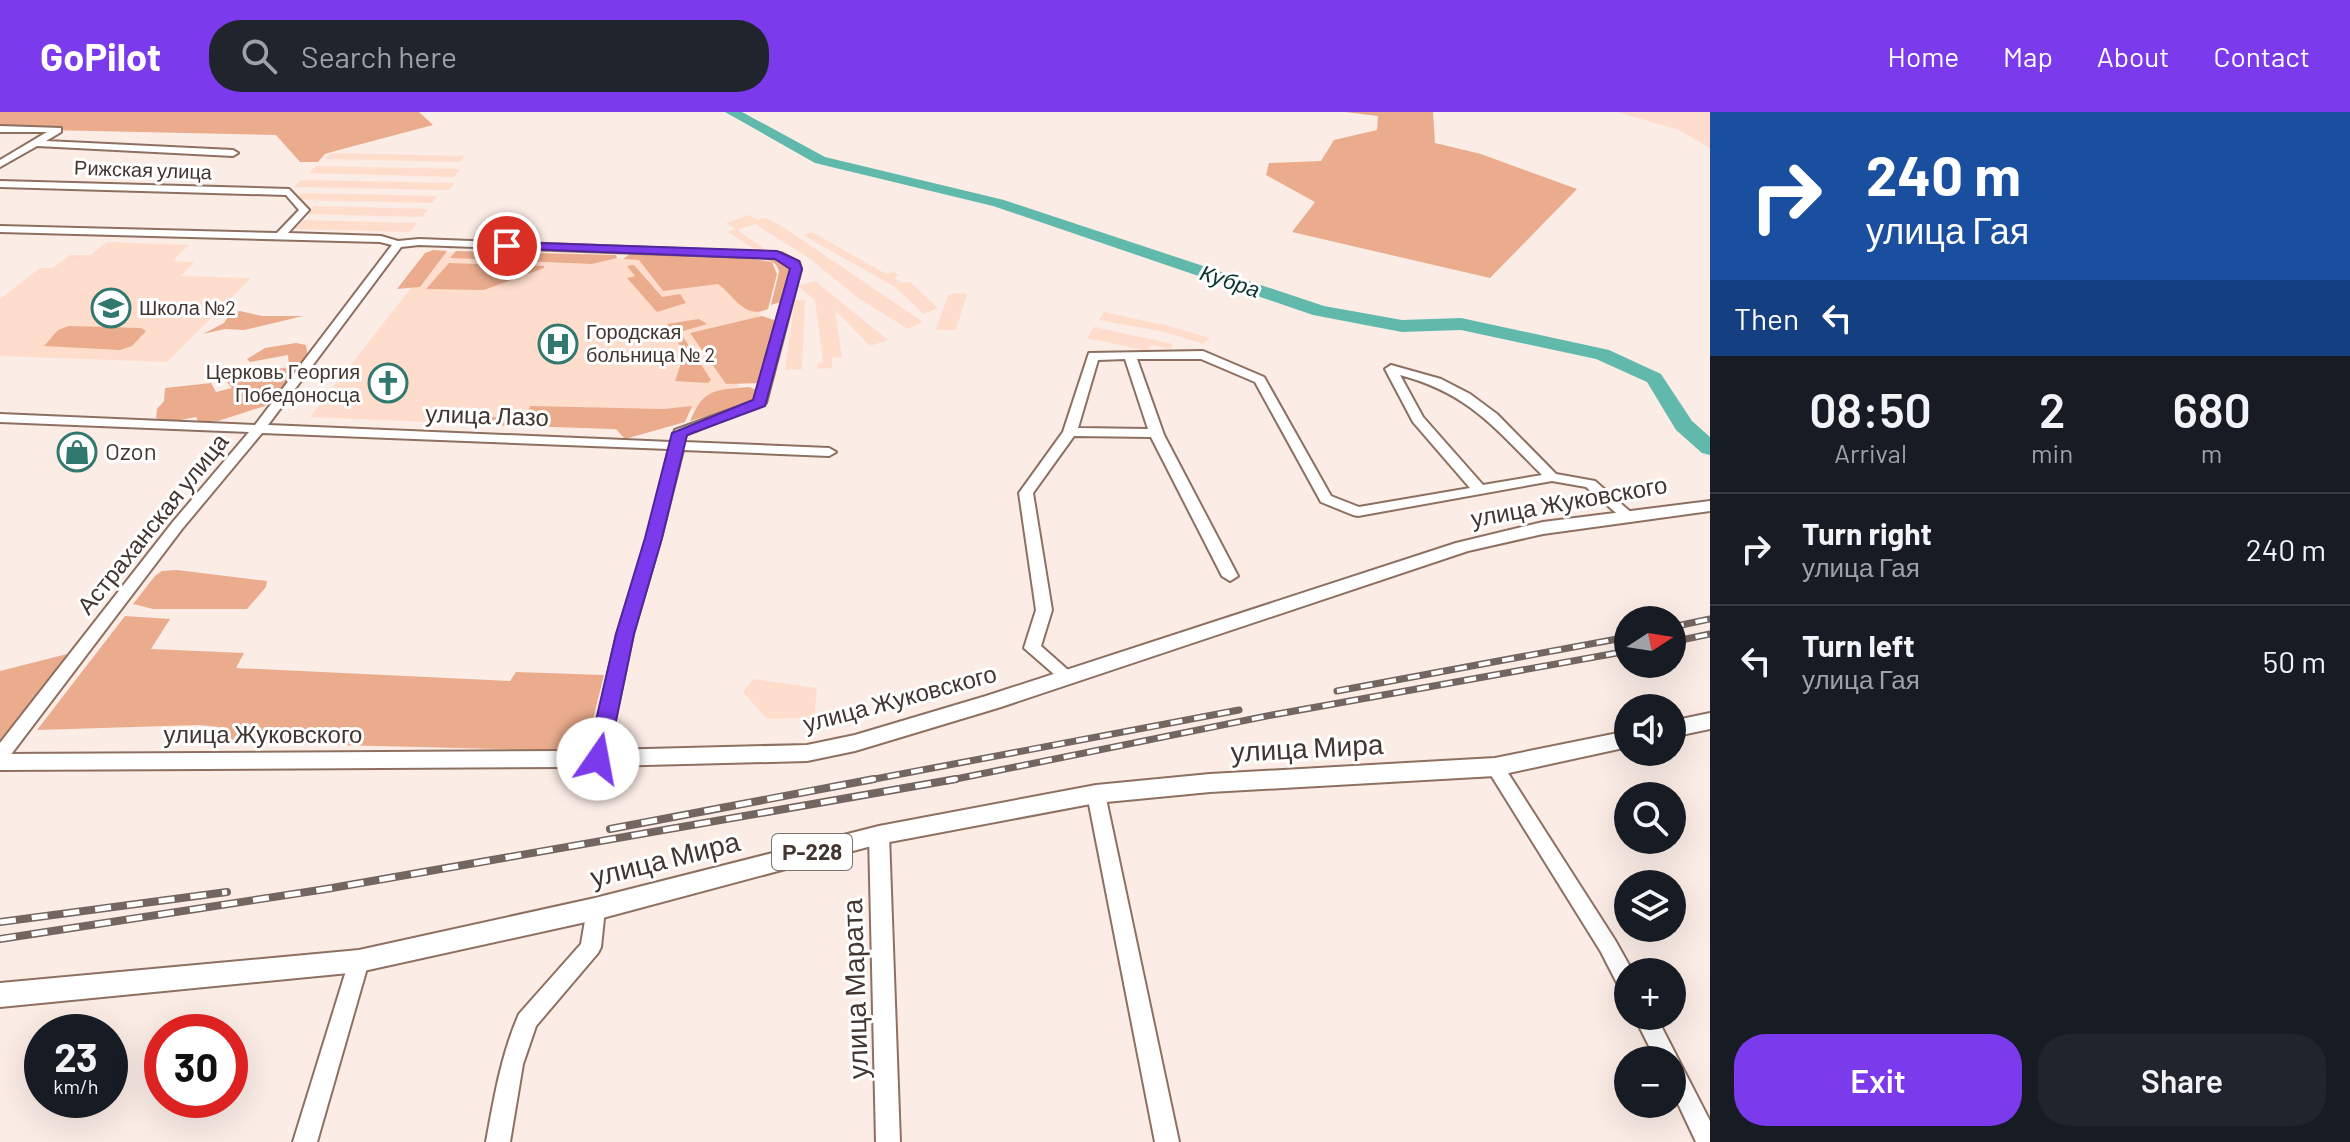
<!DOCTYPE html>
<meta charset="utf-8">
<style>
body{margin:0;font-family:Barlow,sans-serif;background:#20242c;color:#f1f3f6;height:100vh;display:flex;flex-direction:column;font-size:30px;white-space:nowrap}
*{box-sizing:border-box;margin:0}
p{font-size:26px;color:#9ea1a6}
.icon{flex:none;width:44px;height:44px;fill:none;stroke:currentColor;stroke-width:2;stroke-linecap:round;stroke-linejoin:round}
.map{position:relative;flex:1;overflow:hidden}
.drawer{display:flex;flex-direction:column;background:#171b24;width:640px}
.drawer>*{flex:none}
.top-card{background:#1a4fa0;color:#fff;overflow:hidden}
.needle{width:52px;rotate:78deg}
.fabs{position:absolute;left:1614px;top:494px;display:grid;gap:16px}
.fabs a{display:grid;place-items:center;width:72px;height:72px;border-radius:50%;background:#171b24;box-shadow:0 8px 32px #0002;font-size:40px}
.speed{position:absolute;left:24px;top:902px;display:flex;gap:16px;font-size:40px;font-weight:700;text-align:center}
.speed>*{display:grid;place-content:center;width:104px;height:104px;border-radius:50%;background:#171b24;box-shadow:0 8px 32px #0002;line-height:1}
.speed small{font-size:20px;font-weight:400}
.speed .limit{border:12px solid #d22;background:#fff;color:#111}
.pin{position:absolute;display:grid;place-items:center;width:68px;height:68px;color:#fff;margin:-34px;border:4px solid #fff;border-radius:50%;box-shadow:0 2px 8px #0007}
.me{position:absolute;width:88px;margin:-44px;rotate:12deg;stroke-linejoin:round;filter:drop-shadow(0 0 6px #0008)}
.turn{display:flex;align-items:center;gap:28px;height:168px;padding:0 24px;font-size:36px}
.turn .icon{width:104px;height:104px;stroke-width:2.5}
.turn b{display:block;font-size:56px;line-height:68px}
.then{display:flex;align-items:center;height:76px;padding:0 24px;background:#0003;gap:16px;font-size:30px}
.eta{display:flex;justify-content:space-evenly;align-items:center;height:136px;text-align:center}
.eta b{font-size:48px;font-weight:600;line-height:56px}
.cta{display:flex;gap:16px;margin-top:auto;padding:16px 24px}
.cta a{flex:1;height:92px;border-radius:32px;background:#7c3aed;color:#fff;font-size:32px;font-weight:600;line-height:92px;text-align:center}
.cta a+a{background:#20242c;color:#f1f3f6}
ul{padding:0;list-style:none}
li{display:flex;align-items:center;gap:24px;height:112px;padding:0 24px;border-top:2px solid #363941}
li div{flex:1}
li b{display:block;font-size:30px}
li em{font-style:normal}
header{display:flex;align-items:center;gap:48px;box-sizing:border-box;height:112px;padding:0 40px;background:#7c3aed;color:#fff}
header strong{font-size:38px}
nav{display:flex;gap:44px;margin-inline-start:auto;font-size:28px}
.search{width:560px;height:72px;background:#20242c;display:flex;align-items:center;gap:20px;box-sizing:border-box;padding:0 28px;border-radius:32px;color:#9ea1a6;font-size:30px}
main{display:flex;flex:1;min-height:0}
.map>svg:first-child{display:block}
.built{fill:#fdc}
.green{fill:#ebac8d}
.lines{fill:none;stroke-linecap:round;stroke-linejoin:round}
.river{fill:#61b9ac;fill-rule:evenodd}
.minor-casing{stroke:#8e7061;stroke-width:4}
.major-casing{stroke:#8e7061;stroke-width:4}
.minor{fill:#fff;fill-rule:evenodd}
.major{fill:#fff;fill-rule:evenodd}
.rail-far1-casing{stroke:#73655f;stroke-width:7}
.rail-casing{stroke:#73655f;stroke-width:8}
.rail-far1{stroke:#fff;stroke-width:4;stroke-dasharray:12;stroke-linecap:butt}
.rail{stroke:#fff;stroke-width:5;stroke-dasharray:16;stroke-linecap:butt}
.route{fill:#7c3aed;stroke:#51269a;stroke-width:2}
.labels{text-anchor:middle;stroke-width:6;stroke-linejoin:round;paint-order:stroke}
.far-street-label{font-size:20px;fill:#43352f;stroke:#fff}
.far-poi-label{font-size:20px;fill:#43352f;stroke:#fff;text-anchor:start}
.far-water-label{font-size:22px;font-style:italic;fill:#07332e;stroke:#fff}
.shield{fill:#fff;stroke:#7b726d;stroke-width:2}
.shield-label{font-size:22px;font-weight:bold;fill:#43352f}
.street-label{font-size:24px;fill:#43352f;stroke:#fff}
.poi-label{font-size:24px;fill:#43352f;stroke:#fff;text-anchor:start}
.near-street-label{font-size:28px;fill:#43352f;stroke:#fff}
</style>
<header>
<strong>GoPilot</strong>
<div class="search"><svg class="icon" aria-label="search" viewBox="0 0 24 24"><circle cx="10" cy="10" r="6"/><path d="M15 15l6 6"/></svg>Search here</div>
<nav><a>Home</a><a>Map</a><a>About</a><a>Contact</a></nav>
</header>
<main>
<div class="map">
<svg width="1710" height="1030" viewBox="0 0 1710 1030">
<rect width="100%" height="100%" fill="#fbece6"/>
<!-- built -->
<g class="built">
<polygon points="1617,0 1710,0 1710,36 1679,18"/>
<polygon points="331,41 464,44 459,50 325,47"/>
<polygon points="316,54 460,57 454,65 309,61"/>
<polygon points="301,68 455,71 449,78 294,75"/>
<polygon points="302,81 437,84 432,91 301,88 298,85"/>
<polygon points="314,94 428,97 422,105 307,102"/>
<polygon points="749,103 758,108 766,106 783,115 923,210 908,217 858,186 809,146 755,112 737,118 766,138 759,140 728,120 735,117 726,111"/>
<polygon points="303,108 417,111 410,120 295,117"/>
<polygon points="812,120 886,162 893,160 899,163 894,166 902,171 910,170 938,196 924,202 895,175 803,123"/>
<polygon points="107,130 189,133 172,149 194,150 181,164 251,166 167,250 0,244 0,187 40,156 53,156 70,143 91,143"/>
<polygon points="439,140 725,150 769,170 735,286 620,318 310,305"/>
<polygon points="815,169 888,228 870,234 835,198 842,245 832,246 832,256 818,257 817,251 823,250 815,188 798,174"/>
<polygon points="957,181 967,182 956,218 936,218 948,183"/>
<polygon points="795,188 805,188 802,257 785,258"/>
<polygon points="1104,200 1169,214 1210,226 1203,232 1165,220 1099,208"/>
<polygon points="1094,215 1173,232 1171,237 1151,233 1148,239 1087,226"/>
<polygon points="753,567 817,576 814,606 767,607 743,580"/>
</g>
<!-- green -->
<g class="green">
<polygon points="0,0 419,0 433,13 335,39 325,42 318,50 300,50 276,23 0,17"/>
<polygon points="1345,0 1433,0 1435,31 1481,42 1577,77 1490,166 1292,120 1315,90 1266,63 1269,51 1321,49 1334,28 1377,18 1378,4"/>
<polygon points="433,138 447,139 420,175 397,177 425,141"/>
<polygon points="456,139 616,143 617,146 592,152 450,146"/>
<path d="M633,140l142,4 18,10 -7,34 -15,5 8,-33c-2,-13 -15,-13 -26,-13l19,3 5,12 -9,35c-24,11 -33,-13 -50,-25l-55,7 -24,-31 -16,-1z"/>
<polygon points="449,151 544,154 544,156 484,178 426,177"/>
<polygon points="634,153 662,185 680,182 686,191 657,200 627,166 635,164 627,154"/>
<polygon points="240,199 262,204 303,204 244,218 225,217 203,222 224,211 230,202"/>
<polygon points="762,204 777,209 762,271 726,272 690,221"/>
<polygon points="699,207 707,212 680,220 711,268 708,271 675,269 685,240 678,231 681,230 667,212"/>
<polygon points="69,214 141,216 146,219 132,234 120,238 44,234 58,218"/>
<polygon points="296,231 306,233 308,247 265,294 218,309 198,309 196,305 170,310 156,306 157,297 164,289 165,276 211,271 216,280 232,276 226,269 229,265 289,255 288,243 250,250 247,247 265,236"/>
<path d="M749,275l10,4 -2,7 -8,6 -59,17c14,-33 25,-31 59,-34z"/>
<polygon points="531,294 663,297 692,294 685,310 625,327 616,317 457,312 461,304 521,306"/>
<polygon points="177,458 267,469 266,475 247,497 153,497 133,492 155,464 162,459"/>
<polygon points="125,504 170,507 151,537 244,541 236,556 510,569 516,560 604,563 585,639 210,630 219,615 199,613 37,618"/>
<polygon points="75,540 0,634 0,559"/>
</g>
<g class="lines">
<!-- river -->
<polygon class="river" points="725,0 742,0 825,45 1004,88 1324,194 1402,208 1461,206 1609,238 1661,262 1692,309 1710,325 1710,343 1702,341 1676,318 1647,270 1596,247 1461,218 1402,220 1313,203 993,94 815,51"/>
<defs>
<g id="minor">
<polygon points="0,14 61,16 61,20 46,29 233,38 238,41 233,44 37,34 0,55 0,48 47,20 0,20"/>
<path d="M0,69l289,8 20,21 -21,23 93,3 17,5 21,-2 362,14 18,9 2,7 -35,134 -80,32 -2,7 145,6 7,4 -7,4 -146,-6 -22,88 -28,96 -26,125 -3,5h-12l-3,-5 28,-125 30,-96 22,-89 -407,-16 -80,96 -176,232 -6,2v-20l172,-220 77,-91 -249,-10v-8l255,11 137,-180 -12,-3 -380,-10v-6l277,7 22,-23 -13,-15 -286,-8zM419,133l356,13 15,8 1,3 -37,132 -79,29 -4,12 -403,-17 133,-178z"/>
<path d="M1203,239l61,26 67,119 28,11 111,-19 -57,-66 -28,-53 6,-4 50,14 29,15 27,20 59,60 39,7 39,34 -2,3h-10l-36,-31 -34,-6 -194,35 -5,-1 -32,-13 -66,-120 -54,-23h-64l27,76 74,141 -8,5 -8,-5 -71,-139 -77,-1 -41,57 19,117 -11,36 36,32 -2,4h-12l-39,-34 12,-38 -17,-117 44,-61 26,-79zM1125,247l23,70 -70,-1 20,-68zM1400,263c68,18 94,52 142,100l-59,10 -60,-68z"/>
<polygon points="1495,648 1501,650 1615,828 1633,860 1628,860 1628,881 1621,879 1601,840 1489,660 1486,655 1489,650"/>
<polygon points="1096,675 1103,677 1105,682 1179,1030 1155,1030 1087,682 1089,677"/>
<polygon points="879,715 886,718 889,723 900,1030 876,1030 869,723 872,718"/>
<path d="M595,789l7,2 3,6 -4,38 -3,6 -62,73 -13,38 -13,78h-24c8,-44 15,-87 33,-128l62,-70 7,-41z"/>
<polygon points="359,840 366,843 369,849 317,1030 293,1030 349,849 352,843"/>
<polygon points="1634,904 1656,904 1710,1009 1710,1030 1696,1030 1672,979 1672,948 1656,948"/>
</g>
<g id="major">
<polygon points="1710,389 1710,399 1543,422 1468,439 1001,595 855,639 807,649 567,655 0,658 0,642 567,639 807,633 855,623 986,584 1456,431 1543,410"/>
<polygon points="1710,601 1710,617 1672,625 1672,609"/>
<polygon points="1628,619 1628,635 1495,664 1210,680 1096,691 879,732 595,808 359,860 0,895 0,871 359,838 595,786 879,714 1096,673 1210,662 1495,646"/>
</g>
</defs>
<!-- minor casing -->
<use href="#minor" class="minor-casing"/>
<!-- major casing -->
<use href="#major" class="major-casing"/>
<!-- minor -->
<use href="#minor" class="minor"/>
<!-- major -->
<use href="#major" class="major"/>
<defs>
<g id="rail-far1">
<polyline points="1672,515 1710,507"/>
<polyline points="1672,530 1710,522"/>
<polyline points="1337,579 1628,525"/>
<polyline points="864,669 1239,598"/>
<polyline points="946,669 1272,603 1628,539"/>
</g>
<g id="rail">
<polyline points="610,717 874,667"/>
<polyline points="0,810 227,780"/>
<polyline points="0,827 326,777 956,667"/>
</g>
</defs>
<!-- rail-far1 casing -->
<use href="#rail-far1" class="rail-far1-casing"/>
<!-- rail casing -->
<use href="#rail" class="rail-casing"/>
<!-- rail-far1 -->
<use href="#rail-far1" class="rail-far1"/>
<!-- rail -->
<use href="#rail" class="rail"/>
</g>
<!-- route -->
<polygon class="route" points="507,130 777,139 799,149 802,157 765,294 687,323 662,426 634,522 608,647 605,652 590,652 587,647 616,522 645,426 672,321 753,288 790,157 775,147 503,136 501,134"/>
<!-- icons -->
<defs>
<symbol id="school-ring" viewBox="-11 -11 22 22"><circle r="9.5" fill="#fff" stroke="#31786e" stroke-width="1.5"/><path d="M0-5L7-2L0 1L-7-2ZM-4 1L0 2.5L4 1V4Q0 6-4 4Z" fill="#31786e"/></symbol>
<symbol id="hospital-ring" viewBox="-11 -11 22 22"><circle r="9.5" fill="#fff" stroke="#31786e" stroke-width="1.5"/><path d="M-5-5h3v3.5h4V-5h3V5h-3V1.5h-4V5h-3Z" fill="#31786e"/></symbol>
<symbol id="church-ring" viewBox="-11 -11 22 22"><circle r="9.5" fill="#fff" stroke="#31786e" stroke-width="1.5"/><path d="M-1.2-6h2.4v3.5h3.3v2.4h-3.3V6h-2.4V-.1h-3.3v-2.4h3.3Z" fill="#31786e"/></symbol>
<symbol id="shop-ring" viewBox="-11 -11 22 22"><circle r="9.5" fill="#fff" stroke="#31786e" stroke-width="1.5"/><path d="M-5-2.5h2.3a2.7 3.5 0 0 1 5.4 0H5L5.5 6h-11ZM-1.5-2.5h3a1.5 2.3 0 0 0-3 0Z" fill="#31786e"/></symbol>
</defs>
<g fill-rule="evenodd">
<use href="#school-ring" x="89" y="174" width="44" height="44"/>
<use href="#hospital-ring" x="536" y="210" width="44" height="44"/>
<use href="#church-ring" x="366" y="249" width="44" height="44"/>
<use href="#shop-ring" x="55" y="318" width="44" height="44"/>
</g>
<g class="labels">
<!-- far-street labels -->
<g class="far-street-label">
<text transform="translate(143 58) rotate(2)" y="7">Рижская улица</text>
</g>
<!-- far-poi labels -->
<g class="far-poi-label">
<text x="139" y="203">Школа №2</text>
<text x="586" y="227">Городская<tspan x="586" dy="23">больница № 2</tspan></text>
<text x="360" y="267" text-anchor="end">Церковь Георгия<tspan x="360" dy="23">Победоносца</tspan></text>
</g>
<!-- far-water labels -->
<g class="far-water-label">
<text transform="translate(1230 169) rotate(18)" y="8">Кубра</text>
</g>
<!-- shield labels -->
<rect class="shield" x="772" y="722" width="80" height="36" rx="6"/>
<g class="shield-label">
<text x="812" y="748">Р-228</text>
</g>
<!-- street labels -->
<g class="street-label">
<text transform="translate(487 304) rotate(2)" y="8">улица Лазо</text>
<text transform="translate(1569 390) rotate(-10)" y="8">улица Жуковского</text>
<text transform="translate(153 412) rotate(-51)" y="8">Астраханская улица</text>
<text transform="translate(900 587) rotate(-15)" y="8">улица Жуковского</text>
<text x="263" y="631">улица Жуковского</text>
</g>
<!-- poi labels -->
<g class="poi-label">
<text x="105" y="348">Ozon</text>
</g>
<!-- near-street labels -->
<g class="near-street-label">
<text transform="translate(1307 636) rotate(-3)" y="10">улица Мира</text>
<text transform="translate(665 747) rotate(-14)" y="10">улица Мира</text>
<text transform="translate(855 877) rotate(-92)" y="10">улица Марата</text>
</g>
</g>
</svg>
<div class="fabs">
<a><svg class="needle" viewBox="-14 -14 28 28"><path d="M0-13l5 13h-10z" fill="#e53935"/><path d="M0 13l5-13h-10z" fill="#9ea1a6"/></svg></a>
<a><svg class="icon" aria-label="sound" viewBox="0 0 24 24"><path d="M4 9h4l5-4v14l-5-4H4zM17 9q2 3 0 6"/></svg></a>
<a><svg class="icon" aria-label="search" viewBox="0 0 24 24"><circle cx="10" cy="10" r="6"/><path d="M15 15l6 6"/></svg></a>
<a><svg class="icon" aria-label="layers" viewBox="0 0 24 24"><path d="M12 4l9 5-9 5-9-5zM3 14l9 5 9-5"/></svg></a>
<a>+</a>
<a>−</a>
</div>
<div class="speed"><div>23<small>km/h</small></div><div class="limit">30</div></div>
<div class="pin" style="left:507px;top:134px;background:#d93025"><svg class="icon" aria-label="arrive" viewBox="0 0 24 24"><path d="M6 21V4h12l-3 4 3 4H6"/></svg></div>
<svg class="me" style="left:598px;top:647px" viewBox="-20 -20 40 40"><circle r="19" fill="#fff"/><path d="M0-13L10 11 0 6-10 11z" fill="#7c3aed"/></svg>
</div>
<section class="drawer">
<div class="top-card">
<div class="turn"><svg class="icon" aria-label="right" viewBox="0 0 24 24"><path d="M7 20v-9h11M14 6l5 5-5 5"/></svg><div><b>240 m</b>улица Гая</div></div>
<div class="then">Then<svg class="icon" aria-label="left" viewBox="0 0 24 24"><path d="M17 20v-9H6M10 6l-5 5 5 5"/></svg></div>
</div>
<div class="eta">
<div><b>08:50</b><p>Arrival</p></div>
<div><b>2</b><p>min</p></div>
<div><b>680</b><p>m</p></div>
</div>
<ul>
<li><svg class="icon" aria-label="right" viewBox="0 0 24 24"><path d="M7 20v-9h11M14 6l5 5-5 5"/></svg><div><b>Turn right</b><p>улица Гая</p></div><em>240 m</em></li>
<li><svg class="icon" aria-label="left" viewBox="0 0 24 24"><path d="M17 20v-9H6M10 6l-5 5 5 5"/></svg><div><b>Turn left</b><p>улица Гая</p></div><em>50 m</em></li>
</ul>
<div class="cta"><a>Exit</a><a>Share</a></div>
</section>
</main>
